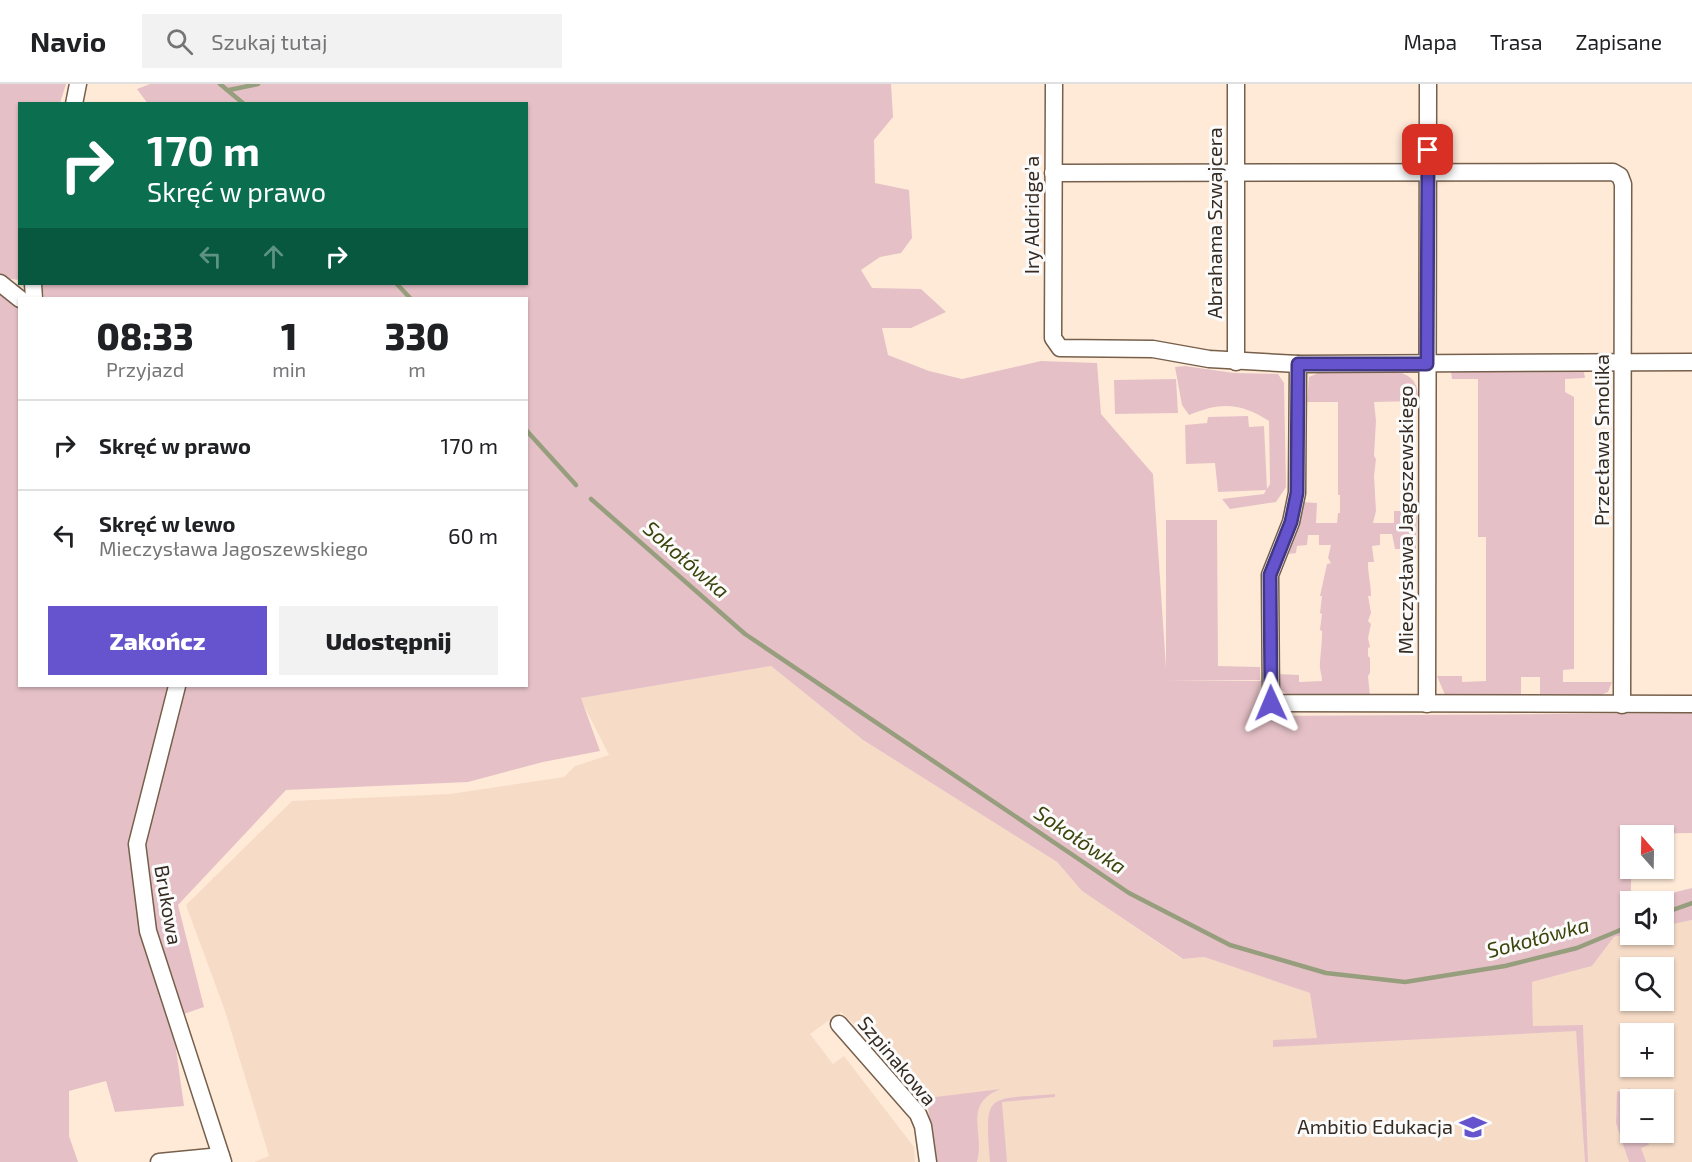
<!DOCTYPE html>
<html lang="pl">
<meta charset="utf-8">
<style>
body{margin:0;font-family:"Exo 2",sans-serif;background:#f2f2f2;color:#202124;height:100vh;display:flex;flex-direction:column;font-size:22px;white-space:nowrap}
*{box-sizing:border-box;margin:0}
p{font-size:20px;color:#757577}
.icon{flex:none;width:33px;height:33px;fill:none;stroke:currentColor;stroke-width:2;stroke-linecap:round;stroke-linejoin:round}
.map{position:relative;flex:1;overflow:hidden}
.details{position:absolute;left:18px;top:213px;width:510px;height:390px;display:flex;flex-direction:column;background:#fff;border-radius:0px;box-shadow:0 2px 4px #0004}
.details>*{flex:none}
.top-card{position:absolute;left:18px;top:18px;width:510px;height:183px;border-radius:0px;box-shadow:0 2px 4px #0004;background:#0b6e4f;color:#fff;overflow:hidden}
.needle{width:39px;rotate:340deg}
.controls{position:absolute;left:1620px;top:741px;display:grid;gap:12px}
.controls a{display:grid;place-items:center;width:54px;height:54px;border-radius:0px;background:#fff;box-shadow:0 2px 4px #0004;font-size:30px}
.pin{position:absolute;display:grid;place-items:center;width:51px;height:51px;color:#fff;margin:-26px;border-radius:12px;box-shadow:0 3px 9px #0006}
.me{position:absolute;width:66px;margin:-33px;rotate:359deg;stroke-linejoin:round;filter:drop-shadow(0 0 4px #0008)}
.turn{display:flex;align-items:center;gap:21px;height:126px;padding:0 30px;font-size:27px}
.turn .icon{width:78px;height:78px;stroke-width:2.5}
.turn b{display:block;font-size:42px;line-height:51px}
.lanes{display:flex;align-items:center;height:57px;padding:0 30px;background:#0003;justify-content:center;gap:30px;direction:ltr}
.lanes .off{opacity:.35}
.eta{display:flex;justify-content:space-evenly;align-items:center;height:102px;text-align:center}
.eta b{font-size:36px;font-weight:800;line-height:42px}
.button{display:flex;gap:12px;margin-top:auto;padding:12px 30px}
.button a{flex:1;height:69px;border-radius:0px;background:#6554cd;color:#fff;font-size:24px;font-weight:800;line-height:69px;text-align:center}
.button a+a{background:#f2f2f2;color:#202124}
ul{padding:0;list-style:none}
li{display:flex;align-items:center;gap:18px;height:90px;padding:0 30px;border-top:2px solid #e0e0e0}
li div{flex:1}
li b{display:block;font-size:22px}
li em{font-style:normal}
header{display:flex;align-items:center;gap:36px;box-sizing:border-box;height:84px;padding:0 30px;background:#fff;border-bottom:2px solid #e0e0e0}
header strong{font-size:28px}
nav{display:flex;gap:33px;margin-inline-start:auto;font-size:21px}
.search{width:420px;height:54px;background:#f2f2f2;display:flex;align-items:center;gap:15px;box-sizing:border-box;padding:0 21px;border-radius:0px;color:#757577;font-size:22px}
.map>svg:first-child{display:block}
.built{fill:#f6dcc7;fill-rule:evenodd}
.green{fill:#e5c1c7}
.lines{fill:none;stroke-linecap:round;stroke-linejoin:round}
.stream{stroke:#979e7d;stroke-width:4.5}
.street-casing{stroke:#765f4b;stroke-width:19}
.street{stroke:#fff;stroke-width:16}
.route-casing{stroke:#423785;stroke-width:15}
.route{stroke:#6554cd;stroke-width:10}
.labels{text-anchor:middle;stroke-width:6;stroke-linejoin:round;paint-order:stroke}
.street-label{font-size:20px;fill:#352b22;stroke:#fbfbfb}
.poi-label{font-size:20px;fill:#352b22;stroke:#fbfbfb;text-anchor:end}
.water-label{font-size:21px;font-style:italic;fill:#3c440c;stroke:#fbfbfb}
</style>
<header>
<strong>Navio</strong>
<div class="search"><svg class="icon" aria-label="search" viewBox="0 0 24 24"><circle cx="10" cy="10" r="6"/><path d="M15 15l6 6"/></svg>Szukaj tutaj</div>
<nav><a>Mapa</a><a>Trasa</a><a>Zapisane</a></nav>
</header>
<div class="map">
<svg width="1692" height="1078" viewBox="0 0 1692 1078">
<rect width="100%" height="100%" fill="#ffead8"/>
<!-- built -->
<path class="built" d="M771,582l92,74 194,122 25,29 100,68 22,-2 106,36 223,33 -1,-44 60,-16 22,-29 16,-4 34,1v-8l28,-6v242h-753l-8,-65 -90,-85 -31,22 23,30 11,-8 70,91 1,15h-661l15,-6 -44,-145 -39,-106 106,-104 158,-7 114,-17 11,-11 34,-11 -29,-57zM1630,884h34v32h-34zM1630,950h34v32h-34zM1630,1016h34v32h-34z"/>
<!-- green -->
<g class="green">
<polygon points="0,0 66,0 60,19 20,20 19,196 4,194 0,191"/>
<polygon points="150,0 891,0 893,33 874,56 875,99 909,106 912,154 901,169 880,173 861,186 872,204 921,205 946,228 911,244 882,244 888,271 929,287 962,295 1041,277 1097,279 1101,330 1153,390 1166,584 1166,436 1217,436 1218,582 1260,583 1260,596 1167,597 1261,597 1262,632 1692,629 1692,749 1632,750 1630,849 1614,853 1592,882 1532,898 1533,942 1583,941 1588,1078 1585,1078 1576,947 1273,963 1273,956 1317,954 1310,909 1204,873 1183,875 1082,807 1057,778 863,656 771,582 581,614 600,667 543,678 468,698 286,706 178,821 204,923 175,933 174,951 184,1022 115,1028 106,997 69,1007 69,1052 78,1078 0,1078 0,207 19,223 20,602 526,602 526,214 44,214 42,200 526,200 526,20 148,20 137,5"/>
<path d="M1185,282l49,7 44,1 6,9 2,104 -10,15 -46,7 -8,-10 42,-5 2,-4 -48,2 -3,-29 -29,1 -1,-39 22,-2 1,-6 40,-1 1,11 15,-1 3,63 3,-5 -1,-63c-29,-19 -49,-19 -80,-6l-7,-10 -7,-38z"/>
<polygon points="1451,287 1584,288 1585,294 1565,295 1565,308 1574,313 1574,585 1563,586 1563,598 1612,598 1608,608 1601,611 1540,610 1540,593 1521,593 1521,611 1445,611 1437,592 1462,592 1462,598 1486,597 1486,453 1478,453 1478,295 1452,295"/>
<path d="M1318,289h84c14,6 16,13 16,28l-44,1 2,19 -2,35 2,3 -2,17 2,35 -3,12h21v-12h23l-1,38h-21l-3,-15h-12v11l-8,1 2,16h-6c0,14 3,21 3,34h-3l3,17 -3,8 3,3 -3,14 2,9 -2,1v8l2,2v15l-2,3 2,20h-80l-10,-7 -2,-15 21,1v7l23,-1c0,-7 -3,-12 -2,-19 1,-13 2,-19 2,-31l-2,-1 2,-16 -2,-1 2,-17h-2l7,-32 4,-1 -3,-5 3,-13h-12v-10h-11l-1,10 -10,1 -1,7 -7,1 14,-52 14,1 -1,20h21l1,-10h2v-18h-2v-93h-31l2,-25z"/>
<polygon points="1176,295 1178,329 1115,330 1114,296"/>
<polygon points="1692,804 1692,836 1664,842 1664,818 1639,817"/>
<polygon points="1630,1004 1634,1015 1630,1016 1630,1048 1645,1049 1649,1061 1641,1064 1646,1078 1629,1078 1616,1039 1617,1008"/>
<path d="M1001,1005c-40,15 -15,45 -24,73h-43l-7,-64z"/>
<path d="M1055,1010v3l-53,5 5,60h-17c-6,-72 -3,-62 65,-68z"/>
</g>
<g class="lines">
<!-- stream -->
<g class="stream">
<polyline points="220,0 244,20"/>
<polyline points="229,6 258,0"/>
<polyline points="397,200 410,214"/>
<polyline points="526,346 576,401"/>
<polyline points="591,415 745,550 1129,809 1230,861 1326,889 1405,898 1505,882 1577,864 1630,842"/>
<polyline points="1664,829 1692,819"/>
</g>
<defs>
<g id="street">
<polyline points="1054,0 1053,254 1060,264 1153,265 1209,275 1298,280 1692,278"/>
<polyline points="74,20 78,0"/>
<polyline points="1053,89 1613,88 1620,92 1623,100 1622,621"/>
<polyline points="0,199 20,215"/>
<polyline points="33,200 34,214"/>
<polyline points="1236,278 1236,0"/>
<polyline points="1298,280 1297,409 1291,438 1270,491 1271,619 1692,620"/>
<polyline points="177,602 137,760 148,847 223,1078"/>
<polyline points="1427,620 1428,0"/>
<polyline points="839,940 918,1030 923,1042 928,1078"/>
<polyline points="159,1078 221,1072"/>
</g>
</defs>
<!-- street casing -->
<use href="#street" class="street-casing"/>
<!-- street -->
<use href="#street" class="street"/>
</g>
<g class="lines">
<defs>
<polyline id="route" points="1271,619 1270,491 1291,438 1297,409 1298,280 1427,280 1428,66"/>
</defs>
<!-- route casing -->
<use href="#route" class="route-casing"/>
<!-- route -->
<use href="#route" class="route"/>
</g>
<!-- icons -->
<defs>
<symbol id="school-bare" viewBox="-9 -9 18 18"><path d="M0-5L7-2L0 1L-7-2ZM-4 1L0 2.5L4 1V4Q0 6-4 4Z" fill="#6554cd" stroke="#fbfbfb" stroke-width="2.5" paint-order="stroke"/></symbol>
</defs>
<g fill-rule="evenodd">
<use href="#school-bare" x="1454" y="1024" width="38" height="38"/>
</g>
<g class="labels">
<!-- street labels -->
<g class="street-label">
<text transform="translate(1032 131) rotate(-90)" y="7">Iry Aldridge’a</text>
<text transform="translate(1215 139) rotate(-90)" y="7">Abrahama Szwajcera</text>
<text transform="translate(1602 356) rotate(-90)" y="7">Przecława Smolika</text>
<text transform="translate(1406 436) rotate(-90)" y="7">Mieczysława Jagoszewskiego</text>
<text transform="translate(168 821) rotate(80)" y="7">Brukowa</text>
<text transform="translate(897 977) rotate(50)" y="7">Szpinakowa</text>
</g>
<!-- poi labels -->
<g class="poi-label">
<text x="1453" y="1050">Ambitio Edukacja</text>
</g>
<!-- water labels -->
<g class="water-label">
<text transform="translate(686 476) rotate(41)" y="7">Sokołówka</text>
<text transform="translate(1080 756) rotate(34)" y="7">Sokołówka</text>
<text transform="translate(1538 854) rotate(-15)" y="7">Sokołówka</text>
</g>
</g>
</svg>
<div class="controls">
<a><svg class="needle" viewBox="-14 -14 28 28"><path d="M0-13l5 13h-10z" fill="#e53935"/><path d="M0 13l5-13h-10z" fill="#757577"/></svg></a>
<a><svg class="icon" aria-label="sound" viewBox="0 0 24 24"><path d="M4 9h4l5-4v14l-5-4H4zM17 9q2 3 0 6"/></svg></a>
<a><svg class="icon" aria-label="search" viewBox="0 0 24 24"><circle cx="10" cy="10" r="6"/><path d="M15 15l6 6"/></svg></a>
<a>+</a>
<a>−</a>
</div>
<div class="pin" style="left:1428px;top:66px;background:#d93025"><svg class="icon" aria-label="arrive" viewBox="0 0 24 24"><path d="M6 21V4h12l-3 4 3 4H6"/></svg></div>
<svg class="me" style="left:1271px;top:619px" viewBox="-20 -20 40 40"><path d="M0-17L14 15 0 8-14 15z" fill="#6554cd" stroke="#fff" stroke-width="4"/></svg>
<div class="top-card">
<div class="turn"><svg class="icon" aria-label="right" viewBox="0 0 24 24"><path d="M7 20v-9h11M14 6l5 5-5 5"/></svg><div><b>170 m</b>Skręć w prawo</div></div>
<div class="lanes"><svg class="icon off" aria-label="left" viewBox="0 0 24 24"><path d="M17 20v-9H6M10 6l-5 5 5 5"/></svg><svg class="icon off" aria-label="ahead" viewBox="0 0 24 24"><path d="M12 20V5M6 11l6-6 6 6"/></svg><svg class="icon" aria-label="right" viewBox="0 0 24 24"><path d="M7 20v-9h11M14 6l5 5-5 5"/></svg></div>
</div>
<section class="details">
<div class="eta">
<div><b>08:33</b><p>Przyjazd</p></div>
<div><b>1</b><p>min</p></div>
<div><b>330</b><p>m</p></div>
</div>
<ul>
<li><svg class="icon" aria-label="right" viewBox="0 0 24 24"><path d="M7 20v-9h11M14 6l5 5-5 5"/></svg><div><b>Skręć w prawo</b></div><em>170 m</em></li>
<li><svg class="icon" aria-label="left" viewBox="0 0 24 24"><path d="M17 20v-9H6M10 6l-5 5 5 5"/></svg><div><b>Skręć w lewo</b><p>Mieczysława Jagoszewskiego</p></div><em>60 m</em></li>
</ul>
<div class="button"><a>Zakończ</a><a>Udostępnij</a></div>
</section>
</div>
